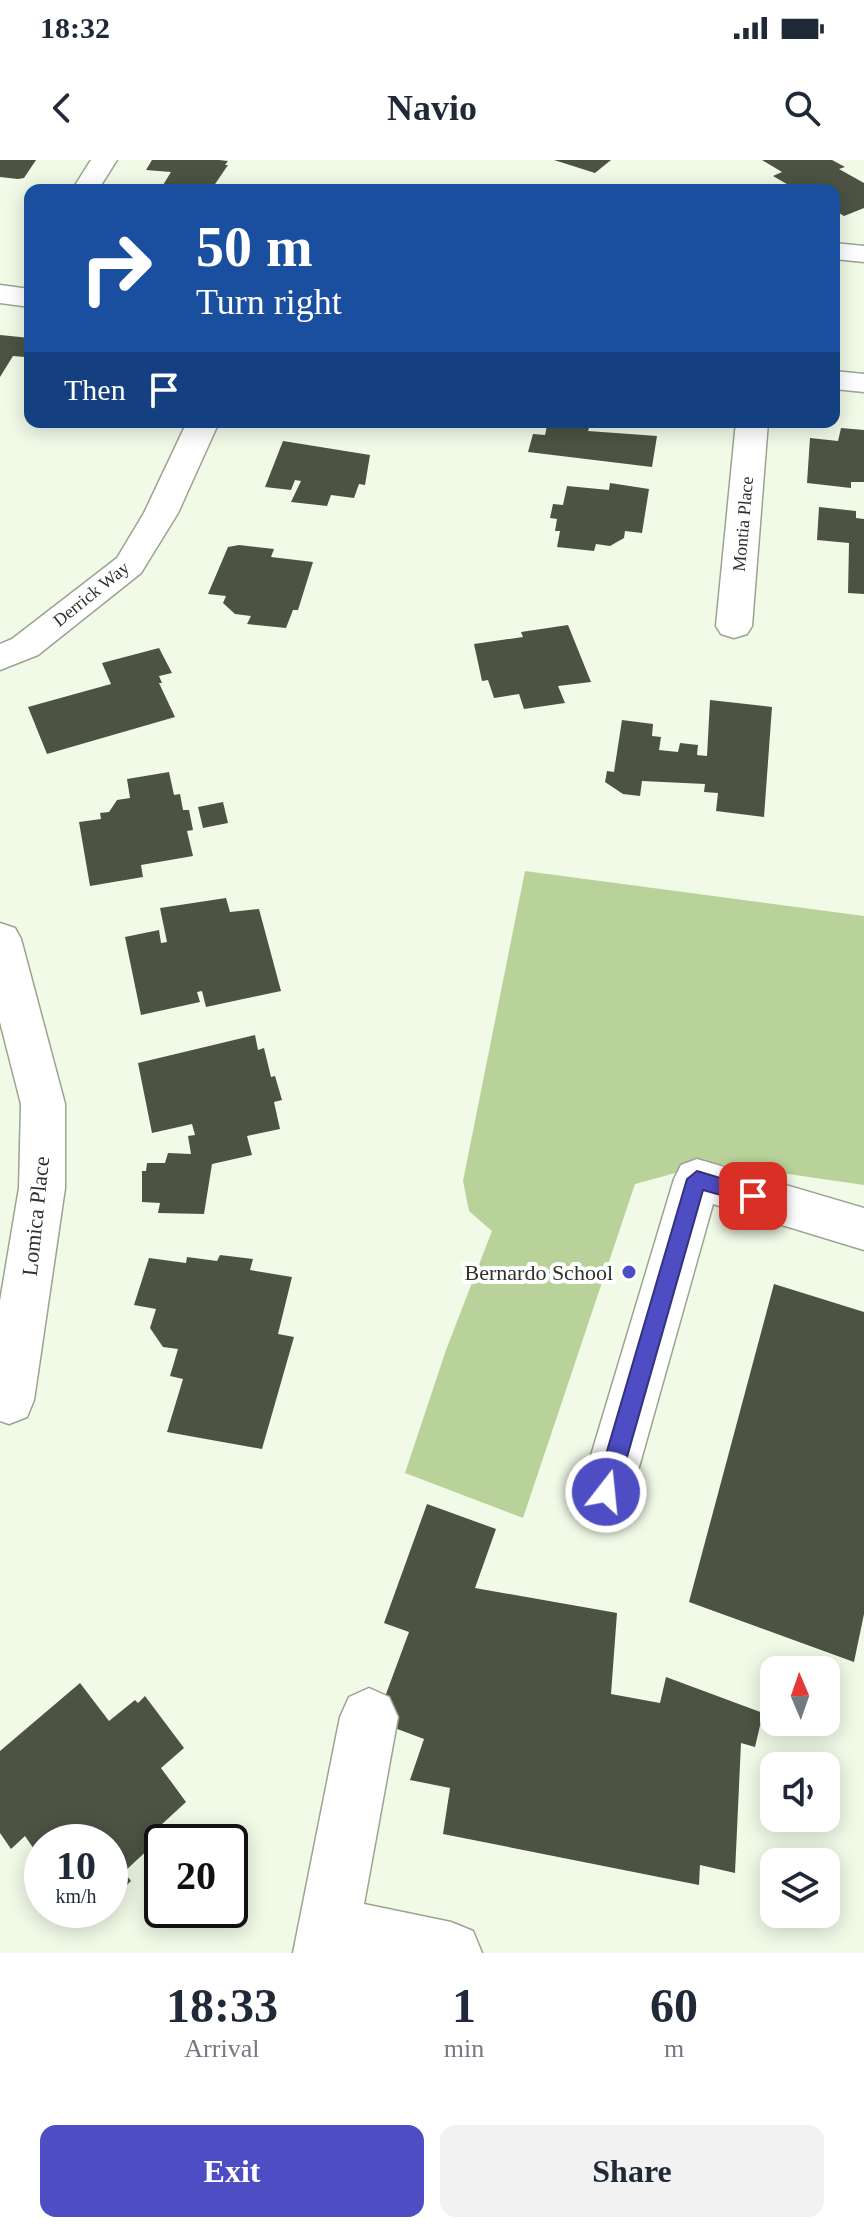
<!DOCTYPE html>
<style>
body{margin:0;font-family:"Times New Roman",serif;background:#f2f2f3;color:#1f2937;height:100vh;display:flex;flex-direction:column;font-size:30px;white-space:nowrap}
*{box-sizing:border-box;margin:0}
p{font-size:26px;color:#747a83}
.icon{flex:none;width:44px;height:44px;fill:none;stroke:currentColor;stroke-width:2;stroke-linecap:round;stroke-linejoin:round}
.map{position:relative;height:1793px;overflow:hidden}
.sheet{display:flex;flex-direction:column;background:#fff;flex:1}
.sheet>*{flex:none}
.banner{position:absolute;left:24px;top:24px;width:816px;height:244px;border-radius:16px;box-shadow:0 4px 20px #0003;background:#1a4fa0;color:#fff;overflow:hidden}
.needle{width:52px;rotate:358deg}
.buttons{position:absolute;left:760px;top:1496px;display:grid;gap:16px}
.buttons a{display:grid;place-items:center;width:80px;height:80px;border-radius:16px;background:#fff;box-shadow:0 4px 20px #0003;font-size:40px}
.speed{position:absolute;left:24px;top:1664px;display:flex;gap:16px;font-size:40px;font-weight:700;text-align:center}
.speed>*{display:grid;place-content:center;width:104px;height:104px;border-radius:50%;background:#fff;box-shadow:0 4px 20px #0003;line-height:1}
.speed small{font-size:20px;font-weight:400}
.speed .limit{border:4px solid #111;border-radius:12px;background:#fff;color:#111}
.pin{position:absolute;display:grid;place-items:center;width:68px;height:68px;color:#fff;margin:-34px;border-radius:16px;box-shadow:0 4px 12px #0006}
.me{position:absolute;width:88px;margin:-44px;rotate:16deg;stroke-linejoin:round;filter:drop-shadow(0 0 6px #0008)}
.turn{display:flex;align-items:center;gap:28px;height:168px;padding:0 40px;font-size:36px}
.turn .icon{width:104px;height:104px;stroke-width:2.5}
.turn b{display:block;font-size:56px;line-height:68px}
.then{display:flex;align-items:center;height:76px;padding:0 40px;background:#0003;gap:16px;font-size:30px}
.eta{display:flex;justify-content:space-evenly;align-items:center;height:136px;text-align:center}
.eta b{font-size:48px;font-weight:700;line-height:56px}
.button{display:flex;gap:16px;margin-top:auto;padding:16px 40px}
.button a{flex:1;height:92px;border-radius:16px;background:#4f4dc4;color:#fff;font-size:32px;font-weight:700;line-height:92px;text-align:center}
.button a+a{background:#f2f2f3;color:#1f2937}
.status{display:flex;justify-content:space-between;align-items:center;height:56px;padding:0 40px;background:#fff;direction:ltr}
.status svg{height:22px;fill:currentColor}
header{display:flex;justify-content:space-between;align-items:center;height:104px;padding:0 40px;background:#fff;font-size:36px;font-weight:700}
.map>svg:first-child{display:block}
.green{fill:#b8d29a}
.building{fill:#4c5343}
.lines{fill:none;stroke-linecap:round;stroke-linejoin:round}
.minor-casing{stroke:#9ba392;stroke-width:3}
.minor{fill:#fff;fill-rule:evenodd}
.route{fill:#4f4dc4;stroke:#33327f;stroke-width:2}
.poi-dot{fill:#4f4dc4;stroke:#fff;stroke-width:3}
.labels{text-anchor:middle;stroke-width:8;stroke-linejoin:round;paint-order:stroke}
.far-street-label{font-size:18px;fill:#2f322b;stroke:#fff}
.street-label{font-size:22px;fill:#2f322b;stroke:#fff}
.poi-label{font-size:22px;fill:#2f322b;stroke:#fff;text-anchor:end}
</style>
<div class="status"><b>18:32</b><svg viewBox="0 0 49 12"><path d="M0 12V9h3v3zM5 12V6h3v6zM10 12V3h3v9zM15 12V0h3v12zM26 1h20v11H26zM47 4h2v5h-2z"/></svg></div>
<header><svg class="icon" aria-label="back" viewBox="0 0 24 24"><path d="M15 5l-7 7 7 7"/></svg>Navio<svg class="icon" aria-label="search" viewBox="0 0 24 24"><circle cx="10" cy="10" r="6"/><path d="M15 15l6 6"/></svg></header>
<div class="map">
<svg width="864" height="1793" viewBox="0 0 864 1793">
<rect width="100%" height="100%" fill="#f1fae7"/>
<!-- green -->
<polygon class="green" points="525,711 864,756 864,1025 712,1003 635,1024 523,1358 405,1313 446,1190 492,1071 469,1051 463,1021"/>
<!-- building -->
<g class="building">
<polygon points="0,0 36,0 24,18 18,19 0,17"/>
<polygon points="152,0 219,0 228,1 225,5 228,5 211,30 160,30 171,12 146,10"/>
<polygon points="554,0 611,0 595,13"/>
<polygon points="762,0 832,0 845,7 839,9 864,23 864,48 844,56 834,50 834,30 797,30 773,16 782,12"/>
<polygon points="0,175 30,178 25,197 13,196 0,217"/>
<polygon points="556,262 600,262 599,266 590,265 588,271 657,276 652,307 528,292 533,274 545,275 547,266 554,267"/>
<polygon points="841,268 864,270 864,322 851,322 851,328 807,323 810,278 838,281"/>
<polygon points="283,281 370,295 365,325 359,324 354,338 331,335 327,346 291,342 301,321 295,320 291,330 265,327"/>
<polygon points="610,323 649,329 642,373 625,371 624,378 610,386 596,384 594,391 557,387 560,371 555,371 557,359 550,358 553,344 563,345 567,326 609,330"/>
<polygon points="819,347 856,351 856,358 864,359 864,434 848,433 849,383 817,380"/>
<polygon points="239,385 274,389 271,397 313,402 298,450 293,450 286,468 247,464 251,456 235,454 223,443 226,436 208,434 228,387"/>
<polygon points="568,465 591,522 558,526 565,543 524,549 519,534 494,538 488,520 482,521 474,484 523,477 521,472"/>
<polygon points="159,488 172,513 159,516 162,523 159,523 175,557 47,594 28,547 111,524 102,503"/>
<polygon points="710,540 772,547 764,657 716,651 718,633 704,632 705,624 642,621 640,636 623,634 605,622 607,611 614,612 622,560 653,564 652,576 661,577 659,590 678,592 680,583 698,585 697,595 707,596"/>
<polygon points="169,612 174,635 180,634 183,650 189,650 193,670 187,671 193,696 141,705 143,717 90,726 79,662 101,659 100,653 109,652 117,640 130,638 127,619"/>
<polygon points="223,642 228,663 203,668 198,647"/>
<polygon points="226,738 230,752 259,749 281,831 206,847 202,831 197,832 200,842 141,855 125,777 159,770 161,783 167,782 160,748"/>
<polygon points="255,875 258,890 264,888 271,917 275,916 282,940 274,942 280,969 247,976 252,995 212,1004 204,1054 158,1053 160,1043 142,1042 142,1011 146,1011 147,1003 165,1003 168,993 191,994 188,976 195,975 192,964 152,973 138,903"/>
<polygon points="220,1095 253,1099 250,1110 292,1117 278,1174 294,1177 262,1289 167,1272 183,1219 170,1216 178,1189 163,1187 150,1168 156,1149 134,1145 149,1098 186,1103 187,1097 217,1101"/>
<polygon points="774,1124 864,1152 864,1454 854,1502 689,1442"/>
<polygon points="427,1344 496,1369 475,1428 617,1453 611,1534 660,1543 666,1517 763,1553 755,1587 741,1583 735,1713 700,1705 699,1725 443,1674 450,1628 410,1620 424,1579 376,1561 409,1472 384,1463"/>
<polygon points="80,1523 109,1561 135,1540 138,1543 145,1536 184,1588 161,1608 186,1642 148,1677 154,1684 124,1712 131,1721 110,1741 110,1682 42,1682 42,1701 25,1676 11,1689 0,1673 0,1591"/>
</g>
<g class="lines">
<defs>
<g id="minor">
<polygon points="91,0 117,0 98,30 72,30"/>
<polygon points="834,83 864,86 864,102 834,99"/>
<polygon points="0,125 30,129 30,147 0,143"/>
<polygon points="834,211 864,214 864,232 834,229"/>
<polygon points="187,262 219,262 178,353 141,413 38,495 0,510 0,484 12,479 117,398 144,353"/>
<polygon points="736,262 768,262 752,466 747,474 734,478 721,474 716,466"/>
<polygon points="0,763 15,768 21,779 65,944 65,1028 34,1240 27,1257 9,1264 0,1261 0,1141 19,1028 21,944 0,862"/>
<polygon points="697,999 864,1048 864,1090 713,1044 632,1332 625,1350 606,1358 587,1350 580,1332 674,1019 681,1005"/>
<polygon points="369,1528 389,1537 398,1557 364,1744 451,1762 473,1771 482,1793 293,1793 340,1557 349,1537"/>
</g>
</defs>
<!-- minor casing -->
<use href="#minor" class="minor-casing"/>
<!-- minor -->
<use href="#minor" class="minor"/>
</g>
<!-- route -->
<polygon class="route" points="697,1011 760,1030 763,1036 753,1044 703,1030 617,1332 613,1339 606,1343 598,1339 595,1332 687,1019"/>
<!-- markers -->
<circle class="poi-dot" cx="629" cy="1112" r="8"/>
<g class="labels">
<!-- far-street labels -->
<g class="far-street-label">
<text transform="translate(743 364) rotate(-85)" y="6">Montia Place</text>
<text transform="translate(91 434) rotate(-39)" y="6">Derrick Way</text>
</g>
<!-- street labels -->
<g class="street-label">
<text transform="translate(35 1056) rotate(-84)" y="8">Lomica Place</text>
</g>
<!-- poi labels -->
<g class="poi-label">
<text x="613" y="1120">Bernardo School</text>
</g>
</g>
</svg>
<div class="buttons">
<a><svg class="needle" viewBox="-14 -14 28 28"><path d="M0-13l5 13h-10z" fill="#e53935"/><path d="M0 13l5-13h-10z" fill="#747a83"/></svg></a>
<a><svg class="icon" aria-label="sound" viewBox="0 0 24 24"><path d="M4 9h4l5-4v14l-5-4H4zM17 9q2 3 0 6"/></svg></a>
<a><svg class="icon" aria-label="layers" viewBox="0 0 24 24"><path d="M12 4l9 5-9 5-9-5zM3 14l9 5 9-5"/></svg></a>
</div>
<div class="speed"><div>10<small>km/h</small></div><div class="limit">20</div></div>
<div class="pin" style="left:753px;top:1036px;background:#d93025"><svg class="icon" aria-label="arrive" viewBox="0 0 24 24"><path d="M6 21V4h12l-3 4 3 4H6"/></svg></div>
<svg class="me" style="left:606px;top:1332px" viewBox="-20 -20 40 40"><circle r="17" fill="#4f4dc4" stroke="#fff" stroke-width="3"/><path d="M0-11L8 9 0 5-8 9z" fill="#fff"/></svg>
<div class="banner">
<div class="turn"><svg class="icon" aria-label="right" viewBox="0 0 24 24"><path d="M7 20v-9h11M14 6l5 5-5 5"/></svg><div><b>50 m</b>Turn right</div></div>
<div class="then">Then<svg class="icon" aria-label="arrive" viewBox="0 0 24 24"><path d="M6 21V4h12l-3 4 3 4H6"/></svg></div>
</div>
</div>
<section class="sheet">
<div class="eta">
<div><b>18:33</b><p>Arrival</p></div>
<div><b>1</b><p>min</p></div>
<div><b>60</b><p>m</p></div>
</div>
<div class="button"><a>Exit</a><a>Share</a></div>
</section>
